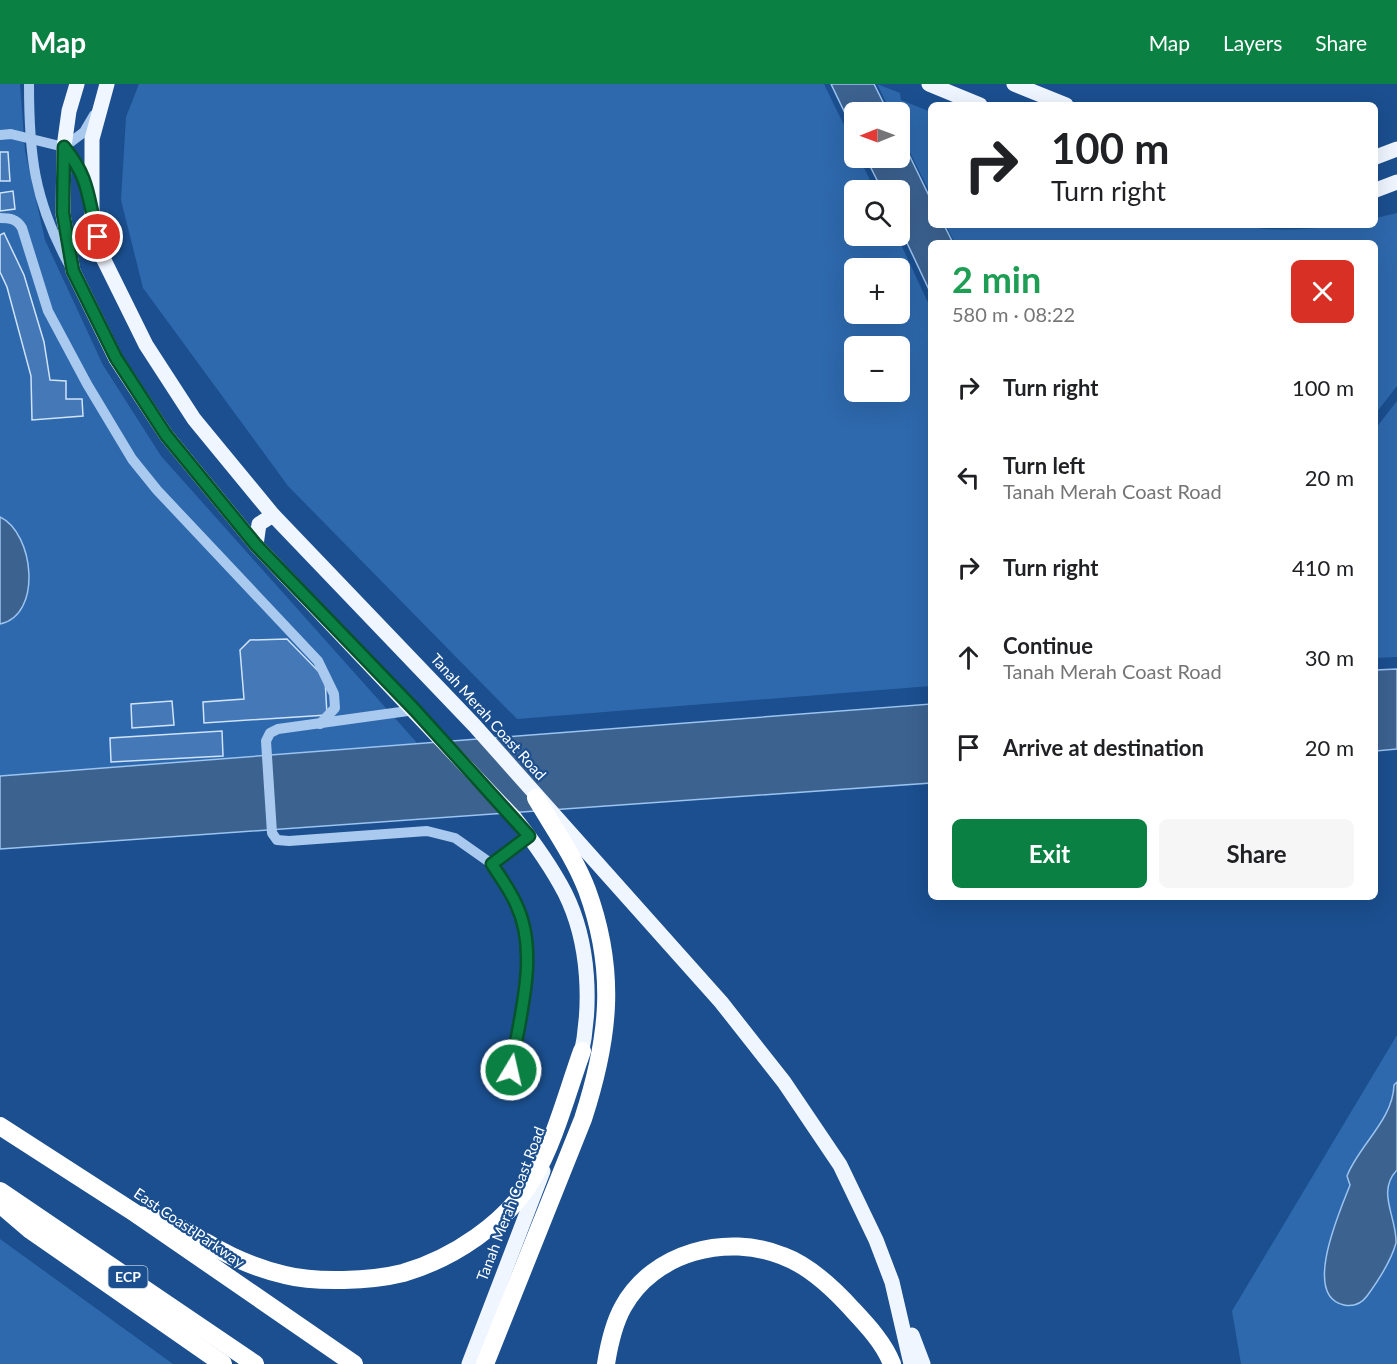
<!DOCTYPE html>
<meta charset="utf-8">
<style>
body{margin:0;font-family:Lato,sans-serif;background:#f6f6f6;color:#202124;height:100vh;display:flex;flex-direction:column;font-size:22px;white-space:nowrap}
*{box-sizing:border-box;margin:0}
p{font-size:20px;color:#757577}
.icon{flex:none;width:33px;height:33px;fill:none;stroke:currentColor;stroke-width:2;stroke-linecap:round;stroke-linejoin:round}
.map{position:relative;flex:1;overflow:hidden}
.side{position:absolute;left:928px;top:156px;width:450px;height:660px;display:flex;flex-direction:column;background:#fff;border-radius:9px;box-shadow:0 6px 24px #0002}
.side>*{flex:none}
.hud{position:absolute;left:928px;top:18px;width:450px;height:126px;border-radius:9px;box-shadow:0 6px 24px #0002;background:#fff;color:#202124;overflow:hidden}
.needle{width:39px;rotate:269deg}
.controls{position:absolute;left:844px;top:18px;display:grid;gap:12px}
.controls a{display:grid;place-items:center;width:66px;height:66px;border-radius:9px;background:#fff;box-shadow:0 6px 24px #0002;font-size:30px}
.pin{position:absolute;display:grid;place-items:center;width:51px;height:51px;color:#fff;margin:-26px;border:3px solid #fff;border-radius:50%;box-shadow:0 2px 6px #0007}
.me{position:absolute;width:66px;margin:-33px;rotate:9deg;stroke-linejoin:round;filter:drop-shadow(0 0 4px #0008)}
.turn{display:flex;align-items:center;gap:21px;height:126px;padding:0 24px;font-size:27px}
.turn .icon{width:78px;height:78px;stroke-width:2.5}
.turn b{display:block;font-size:42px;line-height:51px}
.round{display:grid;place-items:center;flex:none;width:63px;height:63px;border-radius:9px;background:#f6f6f6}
.headline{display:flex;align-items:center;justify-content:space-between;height:102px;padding:0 24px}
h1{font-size:36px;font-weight:700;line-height:45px;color:#1e9e55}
.cta{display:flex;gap:12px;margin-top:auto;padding:12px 24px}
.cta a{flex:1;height:69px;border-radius:9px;background:#0b8043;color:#fff;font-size:24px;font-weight:700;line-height:69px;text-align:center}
.cta a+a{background:#f6f6f6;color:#202124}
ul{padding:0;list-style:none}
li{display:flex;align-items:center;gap:18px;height:90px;padding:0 24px}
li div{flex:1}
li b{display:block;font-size:22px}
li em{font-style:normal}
header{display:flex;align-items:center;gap:36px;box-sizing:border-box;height:84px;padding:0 30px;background:#0b8043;color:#fff}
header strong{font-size:28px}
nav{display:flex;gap:33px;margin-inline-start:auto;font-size:21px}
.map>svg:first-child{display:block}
.green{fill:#2e69ad;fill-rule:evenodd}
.water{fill:#3c6290;stroke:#9cc4f0;stroke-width:1.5}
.building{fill:#4478b7;stroke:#cfe3fa;stroke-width:1.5}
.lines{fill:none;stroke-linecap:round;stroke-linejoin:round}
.minor{stroke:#a9c9ee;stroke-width:10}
.major{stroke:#f0f6ff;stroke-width:15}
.highway{stroke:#fff;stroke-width:18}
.route-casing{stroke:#07532c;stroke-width:15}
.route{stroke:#0b8043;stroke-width:10}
.labels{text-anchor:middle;stroke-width:4.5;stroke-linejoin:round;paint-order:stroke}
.shield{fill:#1b4f8f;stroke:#bbcadd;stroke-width:1.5}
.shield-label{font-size:14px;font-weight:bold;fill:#fff}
.street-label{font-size:15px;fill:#fff;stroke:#1b4f8f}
</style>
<header>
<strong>Map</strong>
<nav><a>Map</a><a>Layers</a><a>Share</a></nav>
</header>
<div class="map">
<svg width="1397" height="1280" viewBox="0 0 1397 1280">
<rect width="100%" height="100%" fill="#1b4f8f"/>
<!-- green -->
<g class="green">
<polygon points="0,0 20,0 25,67 45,156 103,281 161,372 418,660 0,692"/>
<path d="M139,0h685l31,64v10h4l16,32h-20v46h42l34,73v377l-414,33 -229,-233 -145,-198 -22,-88 5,-83zM900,184v46h-45v-46zM900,262v46h-45v-46z"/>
<polygon points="877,0 900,9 901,16 931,28 931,111 900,48 900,28 891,28"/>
<path d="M1397,129v173l-21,27v-170h-421l-9,-18h292c46,10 92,0 138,0v-7z"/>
<polygon points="1397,317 1397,573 1376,574 1376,344"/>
<polygon points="1397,951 1397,1280 1241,1280 1232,1227"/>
<polygon points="0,1155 173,1280 0,1280"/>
</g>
<!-- water -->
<g class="water">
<polygon points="831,0 874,0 888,28 855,28 855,50"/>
<polygon points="900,52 931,116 932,141 944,141 953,159 932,159 931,210 900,144 900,106 882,106 866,74 900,74"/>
<path d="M0,433c34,16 43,98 0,107z"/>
<polygon points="1397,585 1397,665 1376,667 1376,586"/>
<polygon points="931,620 931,699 0,765 0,692"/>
<path d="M1397,998v88c-21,22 0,47 -1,73 -5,18 -18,38 -29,53 -6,8 -13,11 -23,9 -43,-9 -3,-96 6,-120l-3,-9c12,-31 46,-56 47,-91z"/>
</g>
<!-- building -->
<g class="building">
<polygon points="0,68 8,68 10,97 0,97"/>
<polygon points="13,107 15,125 0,127 0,109"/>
<polygon points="4,149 24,191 44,258 50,296 66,297 66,315 82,315 83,332 32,336 31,292 7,203 0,188 0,151"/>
<polygon points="287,555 325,594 327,631 204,639 203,618 244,615 240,566 250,556"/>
<polygon points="172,617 174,641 132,644 131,620"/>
<polygon points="222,647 223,672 111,678 110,654"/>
</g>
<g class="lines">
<!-- minor -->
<g class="minor">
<path d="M29,0c0,72 5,115 39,179"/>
<polyline points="0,51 11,50 64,63 80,83 89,110"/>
<polyline points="64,63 84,48 94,31"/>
<path d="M0,134c10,0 17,1 22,10l26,83 39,73 45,75 25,31 161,171 16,33 1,14 -15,16"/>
<polyline points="415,626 278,645 270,649 266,657 272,749 277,756 289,757 427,747 455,754 492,780 517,820 526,852 527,883 511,986"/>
<polyline points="492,780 529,752"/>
</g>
<!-- major -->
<g class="major">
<path d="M77,0l-8,27 -5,36 -1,67 10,57 43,88 50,76 90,110 258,272c19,24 37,49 51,76 25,50 27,114 15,167"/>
<polyline points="107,0 92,55 92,133 103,174 146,261 194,335 273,431 474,641 721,918 784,998 840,1081 876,1156 892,1198 911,1280"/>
<polyline points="929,0 980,21"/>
<polyline points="1014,0 1066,21"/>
<polyline points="1376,73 1397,65"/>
<polyline points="1376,106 1397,98"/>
<polyline points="256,461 259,440 273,431"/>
<polyline points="912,1251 923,1280"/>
<polyline points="469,1280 543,1087"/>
</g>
<!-- highway -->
<g class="highway">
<polyline points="0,1042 138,1131 354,1280"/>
<polyline points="0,1107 255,1280"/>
<polyline points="0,1120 29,1145 223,1280"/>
<path d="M138,1131c28,2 47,16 71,29 22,13 50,25 76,31 31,8 86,6 118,-2 49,-14 104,-50 130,-95 21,-35 35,-88 49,-127"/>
<path d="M485,1280l98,-245c26,-80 34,-147 4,-229 -12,-32 -34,-63 -51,-92"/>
<path d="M606,1280c3,-19 7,-39 17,-57 30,-55 104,-74 160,-51 27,10 50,32 69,53 15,16 32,34 40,55"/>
</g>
</g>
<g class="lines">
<defs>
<path id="route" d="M98,153c-11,-38 -7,-57 -34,-90l-1,66 10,58 43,87 50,77 90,110 159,165 114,126 -37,28c8,13 18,26 24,40 24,49 3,114 -5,166"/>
</defs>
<!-- route casing -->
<use href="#route" class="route-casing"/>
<!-- route -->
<use href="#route" class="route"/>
</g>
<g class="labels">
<!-- shield labels -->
<rect class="shield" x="108.5" y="1182" width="39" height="22" rx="4.5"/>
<g class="shield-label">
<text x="128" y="1198">ECP</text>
</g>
<!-- street labels -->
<g class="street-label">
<text transform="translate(488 633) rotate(48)" y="5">Tanah Merah Coast Road</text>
<text transform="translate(511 1120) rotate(-69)" y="5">Tanah Merah Coast Road</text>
<text transform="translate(189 1144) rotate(34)" y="5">East Coast Parkway</text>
</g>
</g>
</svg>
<div class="controls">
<a><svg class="needle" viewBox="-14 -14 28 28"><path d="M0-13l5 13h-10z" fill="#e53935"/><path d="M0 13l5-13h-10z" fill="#757577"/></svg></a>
<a><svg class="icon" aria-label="search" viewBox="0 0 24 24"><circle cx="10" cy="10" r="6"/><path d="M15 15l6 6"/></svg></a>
<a>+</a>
<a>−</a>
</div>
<div class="pin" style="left:98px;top:153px;background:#d93025"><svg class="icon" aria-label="arrive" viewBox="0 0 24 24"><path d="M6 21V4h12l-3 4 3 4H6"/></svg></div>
<svg class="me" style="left:511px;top:986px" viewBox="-20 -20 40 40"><circle r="17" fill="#0b8043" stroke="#fff" stroke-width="3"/><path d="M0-11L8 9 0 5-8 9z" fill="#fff"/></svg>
<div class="hud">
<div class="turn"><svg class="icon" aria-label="right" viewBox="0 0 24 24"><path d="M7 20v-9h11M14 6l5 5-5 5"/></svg><div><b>100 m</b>Turn right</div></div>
</div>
<section class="side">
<div class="headline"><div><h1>2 min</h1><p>580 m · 08:22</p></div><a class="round" style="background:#d93025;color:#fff"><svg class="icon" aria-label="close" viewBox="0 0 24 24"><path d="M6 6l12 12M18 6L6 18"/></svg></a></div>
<ul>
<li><svg class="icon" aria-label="right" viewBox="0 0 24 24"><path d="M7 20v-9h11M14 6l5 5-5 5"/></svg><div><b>Turn right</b></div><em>100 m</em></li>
<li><svg class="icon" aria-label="left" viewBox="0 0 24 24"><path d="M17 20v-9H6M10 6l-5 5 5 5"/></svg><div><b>Turn left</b><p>Tanah Merah Coast Road</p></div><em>20 m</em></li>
<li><svg class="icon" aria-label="right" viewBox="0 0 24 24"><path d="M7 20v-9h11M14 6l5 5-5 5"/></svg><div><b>Turn right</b></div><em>410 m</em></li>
<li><svg class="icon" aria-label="ahead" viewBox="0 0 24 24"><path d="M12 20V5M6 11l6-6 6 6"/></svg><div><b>Continue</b><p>Tanah Merah Coast Road</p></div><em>30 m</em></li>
<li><svg class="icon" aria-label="arrive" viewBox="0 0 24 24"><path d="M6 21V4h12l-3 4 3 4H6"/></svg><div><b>Arrive at destination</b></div><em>20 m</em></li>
</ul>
<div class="cta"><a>Exit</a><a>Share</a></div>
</section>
</div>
